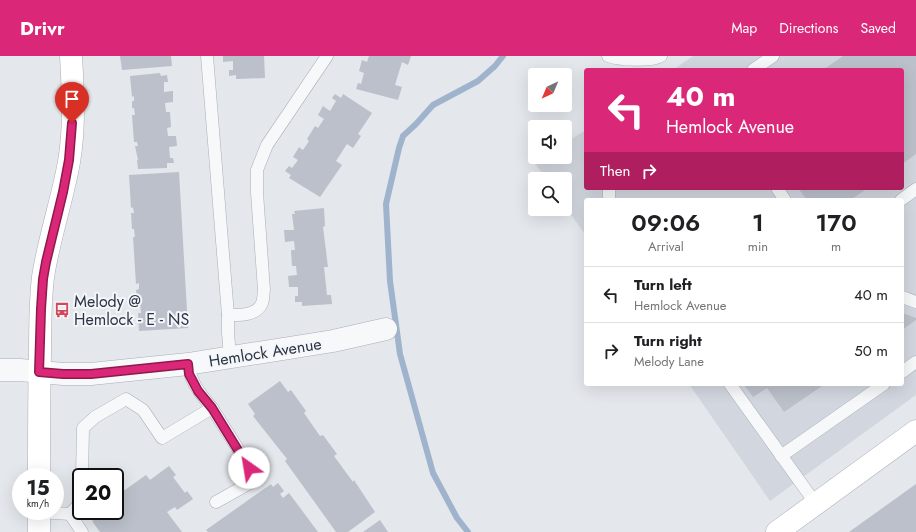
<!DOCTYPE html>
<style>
body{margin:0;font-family:Jost,sans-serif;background:#f2f2f2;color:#202124;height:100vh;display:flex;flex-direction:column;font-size:15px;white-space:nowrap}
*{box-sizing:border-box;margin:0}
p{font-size:13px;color:#757577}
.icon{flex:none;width:22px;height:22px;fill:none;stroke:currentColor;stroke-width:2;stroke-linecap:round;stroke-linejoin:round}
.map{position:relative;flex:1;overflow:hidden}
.panel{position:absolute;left:584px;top:142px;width:320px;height:188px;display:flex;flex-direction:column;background:#fff;border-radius:4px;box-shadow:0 4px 16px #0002}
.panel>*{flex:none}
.banner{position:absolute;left:584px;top:12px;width:320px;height:122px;border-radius:4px;box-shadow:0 4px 16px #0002;background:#db2777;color:#fff;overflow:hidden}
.needle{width:26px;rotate:224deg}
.fabs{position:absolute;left:528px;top:12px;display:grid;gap:8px}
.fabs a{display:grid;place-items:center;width:44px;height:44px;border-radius:4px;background:#fff;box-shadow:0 4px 16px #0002;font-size:20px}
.speed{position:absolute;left:12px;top:412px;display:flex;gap:8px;font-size:20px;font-weight:700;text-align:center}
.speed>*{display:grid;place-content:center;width:52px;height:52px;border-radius:50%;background:#fff;box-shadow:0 4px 16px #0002;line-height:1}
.speed small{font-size:10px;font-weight:400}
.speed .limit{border:2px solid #111;border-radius:6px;background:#fff;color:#111}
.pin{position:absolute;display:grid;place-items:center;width:34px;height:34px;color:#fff;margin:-41px -17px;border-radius:50% 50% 50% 0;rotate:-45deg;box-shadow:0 0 4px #0007}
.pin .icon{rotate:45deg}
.me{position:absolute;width:44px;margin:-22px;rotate:328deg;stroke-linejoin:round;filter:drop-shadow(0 0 3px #0008)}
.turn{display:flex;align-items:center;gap:14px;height:84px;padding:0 16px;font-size:18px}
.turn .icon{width:52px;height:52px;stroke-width:2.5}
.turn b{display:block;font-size:28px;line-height:34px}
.then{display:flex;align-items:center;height:38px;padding:0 16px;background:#0003;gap:8px;font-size:15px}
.eta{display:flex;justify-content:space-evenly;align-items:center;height:68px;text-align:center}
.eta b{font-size:24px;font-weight:600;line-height:28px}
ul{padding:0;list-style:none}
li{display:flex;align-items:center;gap:12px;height:56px;padding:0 16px;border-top:1px solid #e0e0e0}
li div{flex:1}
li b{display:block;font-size:15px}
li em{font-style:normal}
header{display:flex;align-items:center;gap:24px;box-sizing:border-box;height:56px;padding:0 20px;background:#db2777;color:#fff}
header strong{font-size:19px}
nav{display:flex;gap:22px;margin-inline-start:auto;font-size:14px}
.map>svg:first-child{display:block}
.built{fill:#d2d6de}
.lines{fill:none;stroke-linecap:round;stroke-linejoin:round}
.stream{stroke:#9fb4cc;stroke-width:6}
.building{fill:#bbc0ca}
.lane-casing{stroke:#a9aeb7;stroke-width:13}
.street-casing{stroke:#a9aeb7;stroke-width:23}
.secondary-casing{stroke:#a9aeb7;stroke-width:23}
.lane{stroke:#f7f8fa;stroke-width:12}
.street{stroke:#f7f8fa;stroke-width:22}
.secondary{stroke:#fff;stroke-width:22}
.route-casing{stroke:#8e194d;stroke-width:10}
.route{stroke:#db2777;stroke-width:7}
.labels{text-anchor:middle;stroke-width:4;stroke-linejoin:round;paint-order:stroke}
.poi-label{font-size:16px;fill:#2b3445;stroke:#f4f6f9;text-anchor:start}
.street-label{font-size:16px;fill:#2b3445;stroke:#f4f6f9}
</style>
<header>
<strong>Drivr</strong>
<nav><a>Map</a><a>Directions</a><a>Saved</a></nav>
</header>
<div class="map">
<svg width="916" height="476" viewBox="0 0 916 476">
<rect width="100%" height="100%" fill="#e4e7ec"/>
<!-- built -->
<polygon class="built" points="693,0 916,0 916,339 770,445 689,328 902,328 902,144 586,144 586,180 565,150 565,123 546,123 534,106 542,101 565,101 565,87 586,74 586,132 902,132 902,14 673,14"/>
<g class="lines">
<!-- stream -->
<polyline class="stream" points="468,476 457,462 433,417 400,298 390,225 386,148 399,92 403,80 416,68 433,49 478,25 495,10 503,0"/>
</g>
<!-- building -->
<g class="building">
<polygon points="120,0 171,0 172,10 122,14"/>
<polygon points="223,0 264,0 265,22 236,23 236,19 229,20 229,14 233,14 233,5 223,6"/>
<polygon points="369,0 411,0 408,9 402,6 395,29 402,31 398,44 356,33 358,27 361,28 364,17 359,15 362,4 367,6"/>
<polygon points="843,0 916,0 916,98 902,108 902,14 823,14"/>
<polygon points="160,17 161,20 167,19 168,26 164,26 164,36 173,35 173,46 165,47 166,56 170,56 171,71 167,72 168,80 176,80 177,90 169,91 170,102 173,102 174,107 167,107 167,112 138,113 137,104 138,104 135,90 138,90 137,86 134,86 132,59 135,59 134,52 132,52 132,45 134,45 134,40 132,41 130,20"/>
<polygon points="335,38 341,42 343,38 372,57 358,78 361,80 353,92 347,88 336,105 342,109 320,141 289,122 291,119 285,115 289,110 292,112 298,104 293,101 299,91 303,94 309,85 307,83 315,70 318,72 324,63 318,59 323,50 330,55 336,45 332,42"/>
<polygon points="179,116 188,272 139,275 138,257 141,257 140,247 137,247 136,234 139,233 139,227 136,228 133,181 135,181 134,173 132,173 131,157 134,157 133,151 131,152 129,119"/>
<polygon points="798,132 868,132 850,144 807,144"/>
<polygon points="324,152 325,170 323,171 328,211 324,211 327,239 331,239 332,248 302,250 302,246 295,246 295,240 298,240 298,231 289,231 288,220 297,219 296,210 292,210 291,194 295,194 294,185 285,186 284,174 294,174 292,158 295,158 294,155"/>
<polygon points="902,257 916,262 916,264 902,274"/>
<polygon points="280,325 288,336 291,334 306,355 304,357 320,380 323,379 337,398 334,400 353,426 354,424 375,456 348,476 336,476 285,405 287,403 253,360 255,358 248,348"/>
<polygon points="749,328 825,328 784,356 767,332 753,341 745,330"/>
<polygon points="169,410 176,419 173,421 185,437 187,435 193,443 177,454 175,451 167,456 182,476 100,476 92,465 106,455 109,459 117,454 115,452 115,441 146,419 150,424"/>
<polygon points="278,427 284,435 280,438 283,442 289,437 318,476 208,476 206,474 271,428 273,431"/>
<polygon points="916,428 916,476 849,476"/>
<polygon points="380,464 388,476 363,476"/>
</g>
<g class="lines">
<defs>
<g id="lane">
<path d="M207,0l21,259c11,0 29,1 34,-12 2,-4 1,-9 2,-13l-7,-97v-23l10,-25 60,-89"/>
<path d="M608,0c11,4 43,6 53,0"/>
<polyline points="753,14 773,0"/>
<polyline points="609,132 609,144"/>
<polyline points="777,132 785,144"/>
<polyline points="901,144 916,133"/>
<polyline points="902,241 916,246"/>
<polyline points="228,259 228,277 230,301"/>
<path d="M188,308c3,20 12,29 24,44"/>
<polyline points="902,316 916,306"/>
<polyline points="730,328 816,448"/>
<polyline points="781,400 884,328"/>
<polyline points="82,421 83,372 95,361 126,343 143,354 162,382 212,352 257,423 216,446"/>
<polyline points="39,456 70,458 82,476"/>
<polyline points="70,458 81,446"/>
</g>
<polyline id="street" points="0,314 20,314 63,318 91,318 188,308 333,285 386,273"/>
<g id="secondary">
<path d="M39,421c0,-41 0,-83 1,-124 0,-25 0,-51 3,-76 6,-39 19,-76 26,-115 6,-35 4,-71 2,-106"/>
<polyline points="39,476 39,455"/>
<polyline points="777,476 916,375"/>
</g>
</defs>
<!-- lane casing -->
<use href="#lane" class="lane-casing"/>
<!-- street casing -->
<use href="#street" class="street-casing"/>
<!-- secondary casing -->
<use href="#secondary" class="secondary-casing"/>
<!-- lane -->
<use href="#lane" class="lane"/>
<!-- street -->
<use href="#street" class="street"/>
<!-- secondary -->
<use href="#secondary" class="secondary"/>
</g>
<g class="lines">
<defs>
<polyline id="route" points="72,67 69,104 63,136 46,206 43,223 41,253 39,316 63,318 91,318 188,308 189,318 198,335 212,352 249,412"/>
</defs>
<!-- route casing -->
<use href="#route" class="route-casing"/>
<!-- route -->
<use href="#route" class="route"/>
</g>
<!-- icons -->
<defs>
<symbol id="bus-bare" viewBox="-9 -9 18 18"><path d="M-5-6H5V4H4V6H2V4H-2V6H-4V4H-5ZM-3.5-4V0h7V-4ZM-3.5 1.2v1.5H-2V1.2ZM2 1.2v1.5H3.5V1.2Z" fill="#d1495b" stroke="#f4f6f9" stroke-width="2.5" paint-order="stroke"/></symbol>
</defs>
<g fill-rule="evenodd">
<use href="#bus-bare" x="51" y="243" width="22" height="22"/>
</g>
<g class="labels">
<!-- poi labels -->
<g class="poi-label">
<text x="74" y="251">Melody @<tspan x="74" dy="18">Hemlock - E - NS</tspan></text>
</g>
<!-- street labels -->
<g class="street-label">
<text transform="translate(265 296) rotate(-9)" y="6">Hemlock Avenue</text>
</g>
</g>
</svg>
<div class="fabs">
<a><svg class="needle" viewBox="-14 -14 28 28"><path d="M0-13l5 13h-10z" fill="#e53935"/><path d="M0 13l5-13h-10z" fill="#757577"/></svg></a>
<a><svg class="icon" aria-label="sound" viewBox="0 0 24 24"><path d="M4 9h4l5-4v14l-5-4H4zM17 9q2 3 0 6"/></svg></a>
<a><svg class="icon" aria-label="search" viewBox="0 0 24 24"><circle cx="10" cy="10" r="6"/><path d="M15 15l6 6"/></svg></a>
</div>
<div class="speed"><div>15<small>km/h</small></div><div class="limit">20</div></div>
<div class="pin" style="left:72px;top:67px;background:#d93025"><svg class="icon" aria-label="arrive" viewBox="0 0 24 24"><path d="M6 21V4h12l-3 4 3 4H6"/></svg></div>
<svg class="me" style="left:249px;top:412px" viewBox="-20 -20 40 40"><circle r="19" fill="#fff"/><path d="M0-13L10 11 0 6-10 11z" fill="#db2777"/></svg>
<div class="banner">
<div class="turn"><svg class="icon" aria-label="left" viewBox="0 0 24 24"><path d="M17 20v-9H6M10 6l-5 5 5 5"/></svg><div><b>40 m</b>Hemlock Avenue</div></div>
<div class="then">Then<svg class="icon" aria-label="right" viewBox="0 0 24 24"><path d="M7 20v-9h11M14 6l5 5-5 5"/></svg></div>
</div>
<section class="panel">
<div class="eta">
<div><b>09:06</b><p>Arrival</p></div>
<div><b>1</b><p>min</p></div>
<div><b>170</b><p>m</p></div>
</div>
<ul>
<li><svg class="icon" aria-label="left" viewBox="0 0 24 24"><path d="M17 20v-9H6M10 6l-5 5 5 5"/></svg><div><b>Turn left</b><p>Hemlock Avenue</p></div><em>40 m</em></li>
<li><svg class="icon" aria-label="right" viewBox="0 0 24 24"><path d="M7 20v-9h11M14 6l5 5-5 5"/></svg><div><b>Turn right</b><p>Melody Lane</p></div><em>50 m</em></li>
</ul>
</section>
</div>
